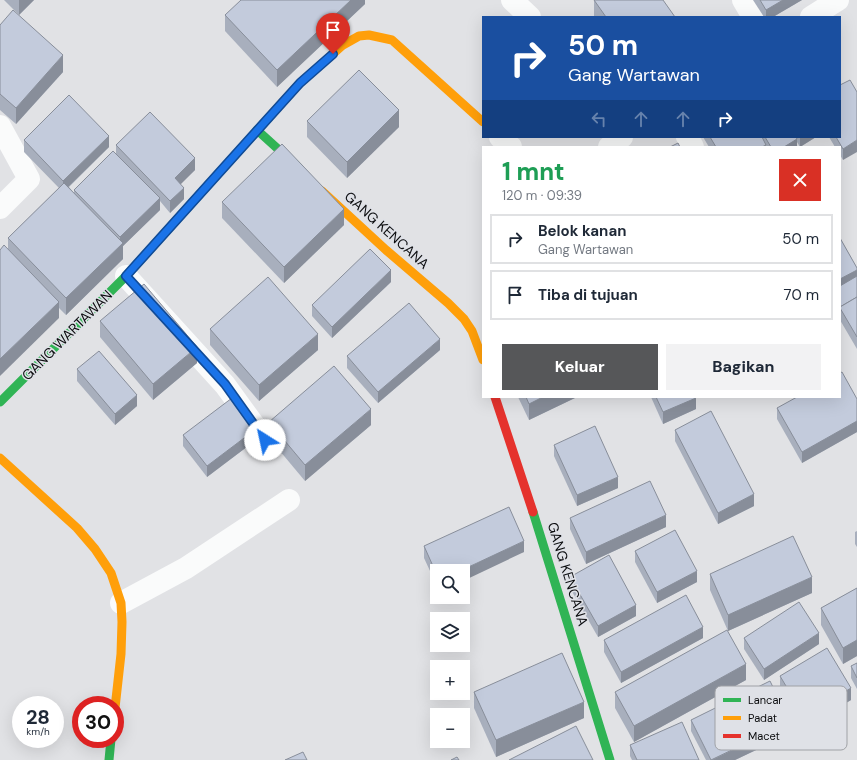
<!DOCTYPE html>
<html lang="id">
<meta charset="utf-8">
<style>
body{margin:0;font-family:"DM Sans",sans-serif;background:#f2f2f3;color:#1f2937;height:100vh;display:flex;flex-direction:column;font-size:15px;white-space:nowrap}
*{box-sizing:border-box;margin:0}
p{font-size:13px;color:#747a83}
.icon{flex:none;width:22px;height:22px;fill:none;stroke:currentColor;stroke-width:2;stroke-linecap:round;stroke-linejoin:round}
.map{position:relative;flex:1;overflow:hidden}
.drawer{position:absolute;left:482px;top:146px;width:359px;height:252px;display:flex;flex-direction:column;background:#fff;border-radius:0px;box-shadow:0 4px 16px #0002}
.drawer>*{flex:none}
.banner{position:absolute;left:482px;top:16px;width:359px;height:122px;border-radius:0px;box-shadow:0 4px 16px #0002;background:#1a4fa0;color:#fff;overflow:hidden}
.tools{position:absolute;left:430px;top:564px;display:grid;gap:8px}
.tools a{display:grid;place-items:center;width:40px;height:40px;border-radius:0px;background:#fff;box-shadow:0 4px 16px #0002;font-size:20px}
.speed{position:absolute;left:12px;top:696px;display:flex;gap:8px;font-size:20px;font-weight:700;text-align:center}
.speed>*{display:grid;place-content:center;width:52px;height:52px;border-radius:50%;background:#fff;box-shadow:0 4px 16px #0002;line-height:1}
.speed small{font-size:10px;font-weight:400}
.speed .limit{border:6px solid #d22;background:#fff;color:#111}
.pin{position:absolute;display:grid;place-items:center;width:34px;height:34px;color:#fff;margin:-41px -17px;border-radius:50% 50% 50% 0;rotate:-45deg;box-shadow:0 0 4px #0007}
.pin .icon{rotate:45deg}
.me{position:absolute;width:44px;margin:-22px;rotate:325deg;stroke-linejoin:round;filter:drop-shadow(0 0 3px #0008)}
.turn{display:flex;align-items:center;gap:14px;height:84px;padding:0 20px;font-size:18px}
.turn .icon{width:52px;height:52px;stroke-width:2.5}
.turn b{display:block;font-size:28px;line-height:34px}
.lanes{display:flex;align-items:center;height:38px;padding:0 20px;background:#0003;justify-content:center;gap:20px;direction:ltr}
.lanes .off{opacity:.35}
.round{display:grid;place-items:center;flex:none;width:42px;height:42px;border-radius:0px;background:#f2f2f3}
.summary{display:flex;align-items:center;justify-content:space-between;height:68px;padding:0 20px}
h1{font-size:24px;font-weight:800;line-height:30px;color:#1e9e55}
.action{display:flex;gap:8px;margin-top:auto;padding:8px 20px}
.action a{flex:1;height:46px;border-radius:0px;background:#565759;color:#fff;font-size:16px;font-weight:800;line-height:46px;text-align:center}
.action a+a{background:#f2f2f3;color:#1f2937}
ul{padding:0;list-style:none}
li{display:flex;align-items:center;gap:12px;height:50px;margin:0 8px 6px;padding:0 12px;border:2px solid #e0e1e3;border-radius:0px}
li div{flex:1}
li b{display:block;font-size:15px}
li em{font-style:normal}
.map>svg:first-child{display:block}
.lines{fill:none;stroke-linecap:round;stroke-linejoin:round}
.street{stroke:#fafbfb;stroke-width:22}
.fast{stroke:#30b455;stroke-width:9}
.slow{stroke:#ff9f0a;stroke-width:9}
.jam{stroke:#e5322d;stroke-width:9}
.wall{fill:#a8afbd}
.shaded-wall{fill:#888e9a}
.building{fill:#c3cbdc;stroke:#888e9a}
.route-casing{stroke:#114b97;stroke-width:10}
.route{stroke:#1a73e8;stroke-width:7}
.labels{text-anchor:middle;stroke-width:3;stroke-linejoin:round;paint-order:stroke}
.street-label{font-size:14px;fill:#0b0c0e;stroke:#dfe1e7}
.key{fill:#dfe1e7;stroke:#9fa1a6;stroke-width:1}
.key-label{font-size:11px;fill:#0b0c0e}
</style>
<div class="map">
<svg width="857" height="760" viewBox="0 0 857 760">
<rect width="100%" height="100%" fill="#e1e2e5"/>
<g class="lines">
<!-- street -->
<g class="street">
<polyline points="512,0 530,17"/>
<polyline points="743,0 753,17"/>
<polyline points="811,17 838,0"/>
<polyline points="0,126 29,179 0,208"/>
<polyline points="500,137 511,147"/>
<polyline points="687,137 693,147"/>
<polyline points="609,147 622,137"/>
<polyline points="126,276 225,385 265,440"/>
<polyline points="121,603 186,568 289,500"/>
</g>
<!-- fast -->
<g class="fast">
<polyline points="257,130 299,168"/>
<polyline points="0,402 126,276 272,114"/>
<polyline points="533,512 610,760"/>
<polyline points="109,760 111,739"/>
</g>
<!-- slow -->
<g class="slow">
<polyline points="272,114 300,83 343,45 359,36 369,35 392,40 483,122"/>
<polyline points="322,191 386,250 448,303 464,319 472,331 483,360"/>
<polyline points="0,458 77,528 95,549 111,573 121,603 122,622 121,654 115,708"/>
</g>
<!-- jam -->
<polyline class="jam" points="495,397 533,512"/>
</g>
<!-- wall -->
<g class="wall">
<polygon points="4,0 34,0 19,15"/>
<polygon points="365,0 365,4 277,87 225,31 225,15"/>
<polygon points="594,0 675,17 594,17"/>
<polygon points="753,0 802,0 773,17 764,17"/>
<polygon points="0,25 63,72 16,124 0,110"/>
<polygon points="850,80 843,160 840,155 840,147 835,147 829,137 840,137"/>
<polygon points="307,121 399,127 347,178 307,137"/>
<polygon points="703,137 816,137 800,147 797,142 797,147 709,147"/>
<polygon points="24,140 109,147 69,187 74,193 74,190 116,154 116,145 195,170 180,184 184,199 170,213 160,201 160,210 123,246 123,259 66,315 59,308 59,318 8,249 8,238 59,188 24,152"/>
<polygon points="222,202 344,225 284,283 222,218"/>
<polygon points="840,238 857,268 857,349 840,320"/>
<polygon points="391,282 332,338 312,316 312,305"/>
<polygon points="100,321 197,363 153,400 100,337"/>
<polygon points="210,329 318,350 259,401 210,345"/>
<polygon points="440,350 378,403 347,368 347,356"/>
<polygon points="77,369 137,406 115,425 77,381"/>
<polygon points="518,397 577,397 529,420"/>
<polygon points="651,397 696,397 696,409 663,424"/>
<polygon points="857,399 857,432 802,463 777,419 777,408"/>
<polygon points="269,422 371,425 305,481 269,438"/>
<polygon points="675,430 754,506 718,524 675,441"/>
<polygon points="183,435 256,440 207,477 183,446"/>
<polygon points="554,445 618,488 577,506 554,456"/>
<polygon points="570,518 666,527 586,564 570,529"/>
<polygon points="857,531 857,547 855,544 855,532"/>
<polygon points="424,546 524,552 437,571 437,586 424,558"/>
<polygon points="635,551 697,582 657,603 635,562"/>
<polygon points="710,574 812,593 728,631 710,590"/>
<polygon points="570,577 636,616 598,637 570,588"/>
<polygon points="857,588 857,656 843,664 821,625 821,608"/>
<polygon points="703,638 621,683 604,652 604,640"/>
<polygon points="744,638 819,644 764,680 744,649"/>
<polygon points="857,663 857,689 851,678 851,666"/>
<polygon points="780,676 851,700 804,728 780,688"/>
<polygon points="746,680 634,742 615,708 615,692"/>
<polygon points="474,692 584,718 496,757 474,708"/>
<polygon points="691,720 790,734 735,760 706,760 691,731"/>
<polygon points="630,745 699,760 632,760 630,756"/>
</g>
<!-- shaded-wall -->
<g class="shaded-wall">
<polygon points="19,0 34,0 19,15"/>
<polygon points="351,0 365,0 365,4 277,87 277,70"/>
<polygon points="783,0 802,0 773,17 766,17 766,10"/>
<polygon points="63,55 63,72 16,124 16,108"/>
<polygon points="399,110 399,127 347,178 347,162"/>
<polygon points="109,136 109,147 63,192 63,181"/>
<polygon points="800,137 816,137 800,147"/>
<polygon points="797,139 797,147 784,147"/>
<polygon points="857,140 857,152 843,160 843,149"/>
<polygon points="195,158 195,170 175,190 175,178"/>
<polygon points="184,188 184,199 170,213 170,201"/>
<polygon points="160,198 160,210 123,246 123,259 66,315 66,298 120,246 120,237"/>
<polygon points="344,209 344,225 284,283 284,267"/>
<polygon points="391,270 391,282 332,338 332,327"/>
<polygon points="857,270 857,281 840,291 840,279"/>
<polygon points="59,302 59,318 0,376 0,359"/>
<polygon points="318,334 318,350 259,401 259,385"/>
<polygon points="440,339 440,350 378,403 378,392"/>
<polygon points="197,347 197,363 153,400 153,384"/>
<polygon points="137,395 137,406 115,425 115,414"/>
<polygon points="543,397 577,397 529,420 529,404"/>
<polygon points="696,398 696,409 663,424 663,412"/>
<polygon points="371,409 371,425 305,481 305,465"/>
<polygon points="857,421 857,432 802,463 802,452"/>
<polygon points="256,429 256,440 207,477 207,466"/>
<polygon points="618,477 618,488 577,506 577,495"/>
<polygon points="754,494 754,506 718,524 718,513"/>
<polygon points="666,515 666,527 586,564 586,552"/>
<polygon points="524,541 524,552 463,581 463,571 460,571"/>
<polygon points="697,571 697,582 657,603 657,592"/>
<polygon points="812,577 812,593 728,631 728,615"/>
<polygon points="636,605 636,616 598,637 598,626"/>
<polygon points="703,627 703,638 621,683 621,672"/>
<polygon points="819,633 819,644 764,680 764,669"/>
<polygon points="857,640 857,656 843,664 843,648"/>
<polygon points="746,664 746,680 634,742 634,726"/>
<polygon points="851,688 851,700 804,728 804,716"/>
<polygon points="584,702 584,718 496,757 496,740"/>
<polygon points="790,722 790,734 735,760 712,760"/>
</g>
<!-- building -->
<g class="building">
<polygon points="241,0 351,0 277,70 225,15"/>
<polygon points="594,0 663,0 675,17 606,17"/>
<polygon points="760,0 783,0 766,10"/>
<polygon points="13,10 63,55 16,108 0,94 0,25"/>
<polygon points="359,70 399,110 347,162 307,121"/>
<polygon points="850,80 857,92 857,140 843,149 836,137 840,137 840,85"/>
<polygon points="69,95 109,136 63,181 24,140"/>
<polygon points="150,112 195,158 175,178 184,188 170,201 116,145"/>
<polygon points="710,137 762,137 766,145 762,147 716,147"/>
<polygon points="765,137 796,137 797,139 784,147 771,147"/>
<polygon points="678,143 680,147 670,147"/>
<polygon points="282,144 344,209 284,267 222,202"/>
<polygon points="113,151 160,198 120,237 74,190"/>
<polygon points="64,183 123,243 66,298 8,238"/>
<polygon points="840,238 857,268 857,270 840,279"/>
<polygon points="4,245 59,302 0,359 0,250"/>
<polygon points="370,249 391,270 332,327 312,305"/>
<polygon points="857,276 857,297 840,307 840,286"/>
<polygon points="268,277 318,334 259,385 210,329"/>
<polygon points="144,284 197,347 153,384 100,321"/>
<polygon points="857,297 857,337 840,308 840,307"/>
<polygon points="409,303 440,339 378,392 347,356"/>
<polygon points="99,351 137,395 115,414 77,369"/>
<polygon points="334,366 371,409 305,465 269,422"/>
<polygon points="842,372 857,399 857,421 802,452 777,408 797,397 840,397 840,373"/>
<polygon points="526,397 543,397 529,404"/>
<polygon points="656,397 696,397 696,398 663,412"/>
<polygon points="232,398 256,429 207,466 183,435"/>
<polygon points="711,411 754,494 718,513 675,430"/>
<polygon points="595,426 618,477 577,495 554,445"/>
<polygon points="650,481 666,515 586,552 570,518"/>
<polygon points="509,507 524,541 460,571 437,571 437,575 424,546"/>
<polygon points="675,530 697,571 657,592 635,551"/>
<polygon points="793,536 812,577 728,615 710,574"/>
<polygon points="609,555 636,605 598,626 570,577"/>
<polygon points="857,588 857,640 843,648 821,608"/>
<polygon points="686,595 703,627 621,672 604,640"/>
<polygon points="799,602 819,633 764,669 744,638"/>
<polygon points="727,630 746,664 634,726 615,692"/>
<polygon points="827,648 851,688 804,716 780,676"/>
<polygon points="562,653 584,702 496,740 474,692"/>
<polygon points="857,663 857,678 851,666"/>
<polygon points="770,681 790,722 711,760 691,720"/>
<polygon points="682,722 699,760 637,760 630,745"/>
<polygon points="576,726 593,760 509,760"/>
<polygon points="303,752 307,760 285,760"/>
<polygon points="457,757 459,760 451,760"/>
</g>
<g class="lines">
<defs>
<polyline id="route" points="265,440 225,384 126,276 300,83 333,54"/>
</defs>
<!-- route casing -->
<use href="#route" class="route-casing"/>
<!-- route -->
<use href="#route" class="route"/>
</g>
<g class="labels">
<!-- street labels -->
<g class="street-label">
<text transform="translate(387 230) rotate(42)" y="5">GANG KENCANA</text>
<text transform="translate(67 335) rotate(-45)" y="5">GANG WARTAWAN</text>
<text transform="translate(568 574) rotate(73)" y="5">GANG KENCANA</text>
</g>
</g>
<!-- legend -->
<rect x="715" y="686" width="132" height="64" rx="6" class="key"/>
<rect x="723" y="698" width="18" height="4" fill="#30b455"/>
<rect x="723" y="716" width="18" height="4" fill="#ff9f0a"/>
<rect x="723" y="734" width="18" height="4" fill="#e5322d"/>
<g class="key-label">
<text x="748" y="704">Lancar</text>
<text x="748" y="722">Padat</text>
<text x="748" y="740">Macet</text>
</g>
</svg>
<div class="tools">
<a><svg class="icon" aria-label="search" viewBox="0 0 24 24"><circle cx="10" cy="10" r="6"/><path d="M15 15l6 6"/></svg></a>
<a><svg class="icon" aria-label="layers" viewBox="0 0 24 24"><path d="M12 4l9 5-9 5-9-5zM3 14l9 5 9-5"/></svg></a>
<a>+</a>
<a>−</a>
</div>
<div class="speed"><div>28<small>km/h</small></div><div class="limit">30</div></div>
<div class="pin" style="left:333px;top:54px;background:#d93025"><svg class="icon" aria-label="arrive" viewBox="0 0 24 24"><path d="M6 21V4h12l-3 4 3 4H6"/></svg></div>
<svg class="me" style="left:265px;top:440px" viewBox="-20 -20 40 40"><circle r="19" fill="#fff"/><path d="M0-13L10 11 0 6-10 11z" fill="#1a73e8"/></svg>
<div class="banner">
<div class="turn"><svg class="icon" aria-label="right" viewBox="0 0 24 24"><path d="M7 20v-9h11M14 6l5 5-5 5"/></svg><div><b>50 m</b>Gang Wartawan</div></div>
<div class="lanes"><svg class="icon off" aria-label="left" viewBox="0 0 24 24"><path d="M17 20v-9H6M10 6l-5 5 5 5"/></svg><svg class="icon off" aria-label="ahead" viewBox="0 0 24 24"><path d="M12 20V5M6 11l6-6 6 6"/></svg><svg class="icon off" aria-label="ahead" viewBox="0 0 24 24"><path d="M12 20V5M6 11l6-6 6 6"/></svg><svg class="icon" aria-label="right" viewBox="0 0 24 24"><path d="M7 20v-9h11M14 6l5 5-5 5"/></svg></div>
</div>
<section class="drawer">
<div class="summary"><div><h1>1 mnt</h1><p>120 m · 09:39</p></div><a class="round" style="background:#d93025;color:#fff"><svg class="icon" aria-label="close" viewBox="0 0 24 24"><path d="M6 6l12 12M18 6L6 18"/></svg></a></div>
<ul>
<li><svg class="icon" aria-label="right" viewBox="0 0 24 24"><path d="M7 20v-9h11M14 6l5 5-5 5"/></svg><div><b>Belok kanan</b><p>Gang Wartawan</p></div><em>50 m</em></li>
<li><svg class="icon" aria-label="arrive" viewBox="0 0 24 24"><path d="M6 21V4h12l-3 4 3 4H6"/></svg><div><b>Tiba di tujuan</b></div><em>70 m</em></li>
</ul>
<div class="action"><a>Keluar</a><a>Bagikan</a></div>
</section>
</div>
